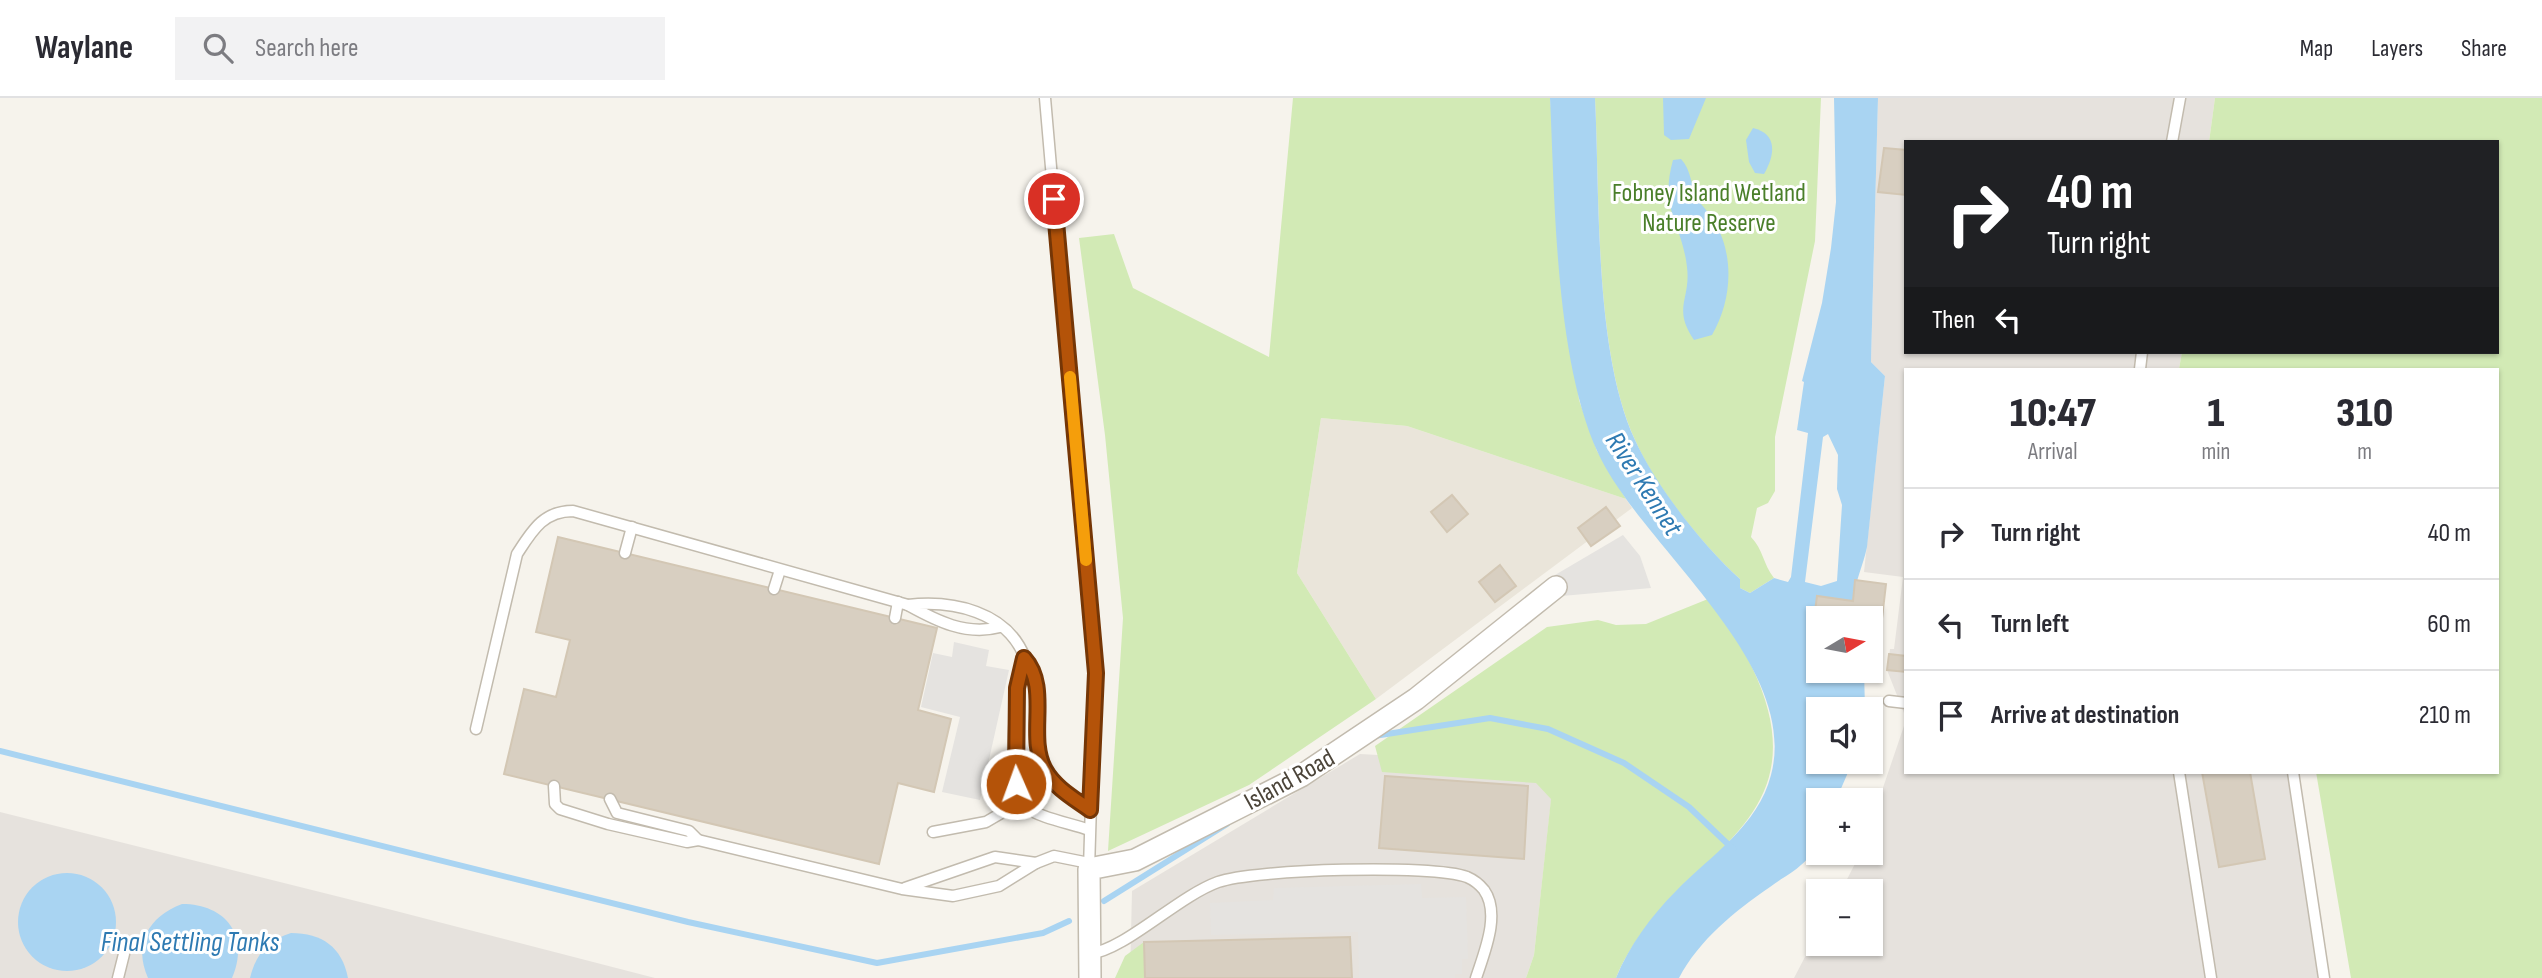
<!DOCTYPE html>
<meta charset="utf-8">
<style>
body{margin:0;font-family:"Sofia Sans Condensed",sans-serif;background:#f2f2f3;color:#2b2b33;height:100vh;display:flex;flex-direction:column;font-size:26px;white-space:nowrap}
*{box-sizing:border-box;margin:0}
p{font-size:23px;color:#7c7c81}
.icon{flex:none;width:38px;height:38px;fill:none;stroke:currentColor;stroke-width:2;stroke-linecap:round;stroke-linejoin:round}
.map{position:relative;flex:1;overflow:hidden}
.details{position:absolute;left:1904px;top:270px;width:595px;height:406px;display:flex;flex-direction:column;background:#fff;border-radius:0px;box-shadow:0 2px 5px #0004}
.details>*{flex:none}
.hud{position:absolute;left:1904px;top:42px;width:595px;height:214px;border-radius:0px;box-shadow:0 2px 5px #0004;background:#202124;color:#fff;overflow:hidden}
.needle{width:46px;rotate:80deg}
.tools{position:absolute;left:1806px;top:508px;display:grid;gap:14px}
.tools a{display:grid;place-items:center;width:77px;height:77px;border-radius:0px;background:#fff;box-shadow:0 2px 5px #0004;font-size:35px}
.pin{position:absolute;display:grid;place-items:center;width:60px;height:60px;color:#fff;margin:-30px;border:4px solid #fff;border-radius:50%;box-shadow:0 2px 7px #0007}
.me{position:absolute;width:77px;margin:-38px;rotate:358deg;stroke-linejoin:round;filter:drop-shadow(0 0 5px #0008)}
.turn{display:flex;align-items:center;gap:24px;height:147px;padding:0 28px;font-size:32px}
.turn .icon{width:91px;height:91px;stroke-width:2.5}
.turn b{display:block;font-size:49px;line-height:60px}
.then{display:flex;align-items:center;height:66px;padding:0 28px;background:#0003;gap:14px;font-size:26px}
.eta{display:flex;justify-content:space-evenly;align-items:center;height:119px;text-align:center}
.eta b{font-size:42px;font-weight:800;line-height:49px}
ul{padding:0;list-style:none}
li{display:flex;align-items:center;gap:21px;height:91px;padding:0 28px;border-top:2px solid #e1e1e2}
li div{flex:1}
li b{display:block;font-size:26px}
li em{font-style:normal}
header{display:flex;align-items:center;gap:42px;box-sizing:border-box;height:98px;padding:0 35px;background:#fff;border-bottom:2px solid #e1e1e2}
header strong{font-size:33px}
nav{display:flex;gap:38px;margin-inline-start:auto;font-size:24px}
.search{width:490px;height:63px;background:#f2f2f3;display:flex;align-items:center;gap:18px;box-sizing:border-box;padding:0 24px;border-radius:0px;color:#7c7c81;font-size:26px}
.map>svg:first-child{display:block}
.residential{fill:#eae5da}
.industrial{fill:#e6e2dd}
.green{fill:#d2eab5}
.parking{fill:#e5e3e0}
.water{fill:#a9d4f2;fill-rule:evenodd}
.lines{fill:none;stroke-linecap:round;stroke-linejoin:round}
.stream{stroke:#a9d4f2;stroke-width:6}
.building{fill:#d8cfc1;stroke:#d3c7b4;stroke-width:2}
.service-casing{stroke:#c2bbae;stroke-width:13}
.minor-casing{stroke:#c2bbae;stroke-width:24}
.service{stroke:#fff;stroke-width:10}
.minor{stroke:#fff;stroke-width:21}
.route-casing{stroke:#753606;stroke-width:18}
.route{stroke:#b45309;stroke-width:12}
.slow{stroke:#f59e0b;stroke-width:12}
.labels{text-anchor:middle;stroke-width:6;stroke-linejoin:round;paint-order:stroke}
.park-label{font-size:26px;fill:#4a7f2a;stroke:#fff}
.street-label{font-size:26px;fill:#4b4439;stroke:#fff}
.water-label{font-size:28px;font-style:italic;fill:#2e7ab2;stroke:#fff}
</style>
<header>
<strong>Waylane</strong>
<div class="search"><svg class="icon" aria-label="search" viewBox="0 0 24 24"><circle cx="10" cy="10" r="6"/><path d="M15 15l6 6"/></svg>Search here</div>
<nav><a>Map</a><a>Layers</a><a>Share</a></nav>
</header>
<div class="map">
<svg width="2542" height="880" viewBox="0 0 2542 880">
<rect width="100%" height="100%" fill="#f6f3ec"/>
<!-- residential -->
<polygon class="residential" points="1321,320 1407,328 1626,401 1632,410 1376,601 1297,475"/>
<!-- industrial -->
<g class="industrial">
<polygon points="1878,0 2215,0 2209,44 1906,44 1906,254 2182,254 2179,271 1906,271 1906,620 1887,572 1890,551 1894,551 1903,479 1864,474 1885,278 1871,264"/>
<polygon points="1906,622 1906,674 2290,674 2329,880 1794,880 1818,834 1818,845 1871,845 1871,793 1841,793 1861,754 1871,754 1871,725"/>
<polygon points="1360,656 1555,667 1534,857 1526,880 1130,880 1132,793"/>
<polygon points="0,714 392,812 655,880 0,880"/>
</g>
<!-- green -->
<g class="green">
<polygon points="1293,0 1550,0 1579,302 1597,353 1626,401 1407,328 1321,320 1297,475 1376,601 1249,687 1108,753 1123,520 1105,337 1079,140 1114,136 1133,190 1269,259"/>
<path d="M1595,0h226l-6,143 -40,196v54l-7,12 -11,5 -6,29c12,12 12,27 23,41l-24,15 -10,-5v-9c-37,-33 -85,-93 -105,-139 -41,-89 -35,-243 -40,-342z"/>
<polygon points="2215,0 2542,0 2542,880 2351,880 2316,674 2497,674 2497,271 2179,271 2182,254 2497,254 2497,44 2209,44"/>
<path d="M1708,501c14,22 33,44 44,68 78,165 -83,185 -136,311h-90l8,-23 17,-156 -15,-16 -154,-11 -7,-26 172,-119 51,-7 18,5 30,-1z"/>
<polygon points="1144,844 1145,880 1115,880 1125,858"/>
</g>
<!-- parking -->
<g class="parking">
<polygon points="1623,437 1640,458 1651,490 1562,498 1550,480"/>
<polygon points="954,544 989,552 986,568 1009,572 980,702 942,694 960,619 921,609 933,555 952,559"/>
<polygon points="1421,786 1422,800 1466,799 1468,861 1462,861 1462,876 1455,876 1455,880 1359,880 1358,834 1211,837 1210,805 1273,802 1274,790"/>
</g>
<!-- water -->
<g class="water">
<path d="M1550,0h45c5,99 -1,254 40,342 21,46 68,106 105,139v9l10,5 24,-15 14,4 3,-5 17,-144 -11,-3 7,-48 -2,-1 20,-78 9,-55 5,-46 -2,-104h44l-7,264 14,14 -18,171c-4,19 -12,34 -14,54l-36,-5 -2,23h3v51h46l1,39h-47v52h35l-17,39h-18v45c-16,24 -26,26 -48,42 -35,24 -71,53 -91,91h-63c13,-32 35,-62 60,-87 35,-36 82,-65 95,-116 30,-113 -130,-229 -173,-322 -43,-94 -43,-251 -48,-355zM1828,336l10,21 -1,34 5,16 -5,76 -16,5 -16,-4 18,-145z"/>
<polygon points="1663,0 1706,0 1689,41 1671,42 1664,37"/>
<path d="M1753,30c25,6 22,27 11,46l-9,-1 -6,-11 -3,-22z"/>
<path d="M1681,61c11,12 9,26 17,40 4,8 12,14 16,22 21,34 18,80 -2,114l-18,5c-22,-33 -3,-40 -7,-73 -5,-44 -28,-57 -14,-107z"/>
<circle cx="67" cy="824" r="49"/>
<path d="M182,806c44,0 68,32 50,74h-84c-15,-34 0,-61 34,-74z"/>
<path d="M291,835c31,0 51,14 57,45h-98c6,-24 17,-37 41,-45z"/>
</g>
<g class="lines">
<!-- stream -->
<g class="stream">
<polyline points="1374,638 1490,620 1548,631 1624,665 1689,709 1733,751"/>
<polyline points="0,653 688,824 877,865 1043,835 1069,823"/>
<polyline points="1104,803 1227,726"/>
</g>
</g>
<!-- building -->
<g class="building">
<polygon points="1884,50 1906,52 1906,97 1878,94"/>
<polygon points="1452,397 1468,416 1447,434 1431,414"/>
<polygon points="1606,409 1620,428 1591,448 1578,430"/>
<polygon points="558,439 937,530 918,612 951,621 934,694 898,685 879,766 504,676 524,591 556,599 570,542 536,534"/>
<polygon points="1500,467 1516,488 1495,504 1479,484"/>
<polygon points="1855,482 1886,486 1881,529 1871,527 1871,520 1814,521 1817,498 1853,503"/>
<polygon points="1889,556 1906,558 1906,574 1887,572"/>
<polygon points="2202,674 2250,674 2265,761 2219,769"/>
<polygon points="1385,678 1528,688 1524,761 1379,750"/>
<polygon points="1350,839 1352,880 1145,880 1144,844"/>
</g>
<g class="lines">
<defs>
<g id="service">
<polyline points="1045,0 1095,575 1089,771"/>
<polyline points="2172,44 2180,0"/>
<polyline points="2140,271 2142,254"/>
<polyline points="625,455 632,429"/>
<polyline points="774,491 780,472"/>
<polyline points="895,520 898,504"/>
<path d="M1000,529c-34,9 -63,-6 -92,-22 44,-5 99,6 117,53"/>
<polyline points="1889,603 1906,605"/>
<path d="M476,631l41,-175c15,-23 26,-43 56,-43l335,94"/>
<polyline points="2179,674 2211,880"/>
<polyline points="2293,674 2324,880"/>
<polyline points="554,688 555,706 560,711 608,726 687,744 698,742 902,791 953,798 999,788 1036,765 1054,758 1089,765"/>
<polyline points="610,701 617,715 689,733 698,742"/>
<path d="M1089,732c-15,-6 -50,-12 -61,-22 -26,-22 -11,-120 -3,-150 26,29 2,79 20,112 10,18 30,29 45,40"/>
<polyline points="933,734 986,724 1022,703"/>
<polyline points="905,790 995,759 1036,765"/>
<path d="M1089,856c36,-4 88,-57 129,-72 36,-13 215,-18 249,-5 7,3 13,8 17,13 17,24 0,63 -8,88"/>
<polyline points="118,880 124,856"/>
</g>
<polyline id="minor" points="1090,880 1089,771 1135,762 1301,678 1416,601 1556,489"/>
</defs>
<!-- service casing -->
<use href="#service" class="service-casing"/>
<!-- minor casing -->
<use href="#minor" class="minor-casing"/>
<!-- service -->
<use href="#service" class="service"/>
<!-- minor -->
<use href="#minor" class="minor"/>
</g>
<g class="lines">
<defs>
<path id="route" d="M1016,686l1,-96 7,-30c27,30 2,79 21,112 10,18 30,29 45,40l6,-137 -42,-474"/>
</defs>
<!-- route casing -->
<use href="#route" class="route-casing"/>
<!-- route -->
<use href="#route" class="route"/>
<!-- slow -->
<polyline class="slow" points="1070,279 1086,462"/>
</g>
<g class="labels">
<!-- park labels -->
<g class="park-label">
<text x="1709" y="103">Fobney Island Wetland<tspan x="1709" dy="30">Nature Reserve</tspan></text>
</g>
<!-- street labels -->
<g class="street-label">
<text transform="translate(1289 681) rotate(-29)" y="9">Island Road</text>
</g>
<!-- water labels -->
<g class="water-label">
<text transform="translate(1645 385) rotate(57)" y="10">River Kennet</text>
<text x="190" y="853">Final Settling Tanks</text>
</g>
</g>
</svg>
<div class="tools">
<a><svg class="needle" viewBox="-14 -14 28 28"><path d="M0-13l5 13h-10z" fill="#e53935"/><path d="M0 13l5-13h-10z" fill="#7c7c81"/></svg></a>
<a><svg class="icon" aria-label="sound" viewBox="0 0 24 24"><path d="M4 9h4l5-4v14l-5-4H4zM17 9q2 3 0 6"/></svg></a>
<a>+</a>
<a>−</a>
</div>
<div class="pin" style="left:1054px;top:101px;background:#d93025"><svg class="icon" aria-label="arrive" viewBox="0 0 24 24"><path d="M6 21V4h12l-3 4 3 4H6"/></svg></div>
<svg class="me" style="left:1016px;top:686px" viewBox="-20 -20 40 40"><circle r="17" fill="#b45309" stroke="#fff" stroke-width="3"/><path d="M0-11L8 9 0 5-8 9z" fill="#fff"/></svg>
<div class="hud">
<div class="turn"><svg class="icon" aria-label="right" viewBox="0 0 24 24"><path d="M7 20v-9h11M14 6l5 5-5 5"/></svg><div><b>40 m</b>Turn right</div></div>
<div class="then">Then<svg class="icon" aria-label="left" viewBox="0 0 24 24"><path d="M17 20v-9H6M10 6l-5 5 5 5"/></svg></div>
</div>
<section class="details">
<div class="eta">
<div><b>10:47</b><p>Arrival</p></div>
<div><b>1</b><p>min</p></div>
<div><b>310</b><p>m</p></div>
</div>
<ul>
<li><svg class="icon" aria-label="right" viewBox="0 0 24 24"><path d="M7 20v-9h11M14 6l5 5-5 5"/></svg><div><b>Turn right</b></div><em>40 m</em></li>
<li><svg class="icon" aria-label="left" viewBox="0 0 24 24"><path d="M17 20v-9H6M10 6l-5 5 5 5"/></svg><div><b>Turn left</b></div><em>60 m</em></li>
<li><svg class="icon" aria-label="arrive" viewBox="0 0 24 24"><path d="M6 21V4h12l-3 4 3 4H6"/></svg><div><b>Arrive at destination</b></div><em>210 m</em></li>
</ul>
</section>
</div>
